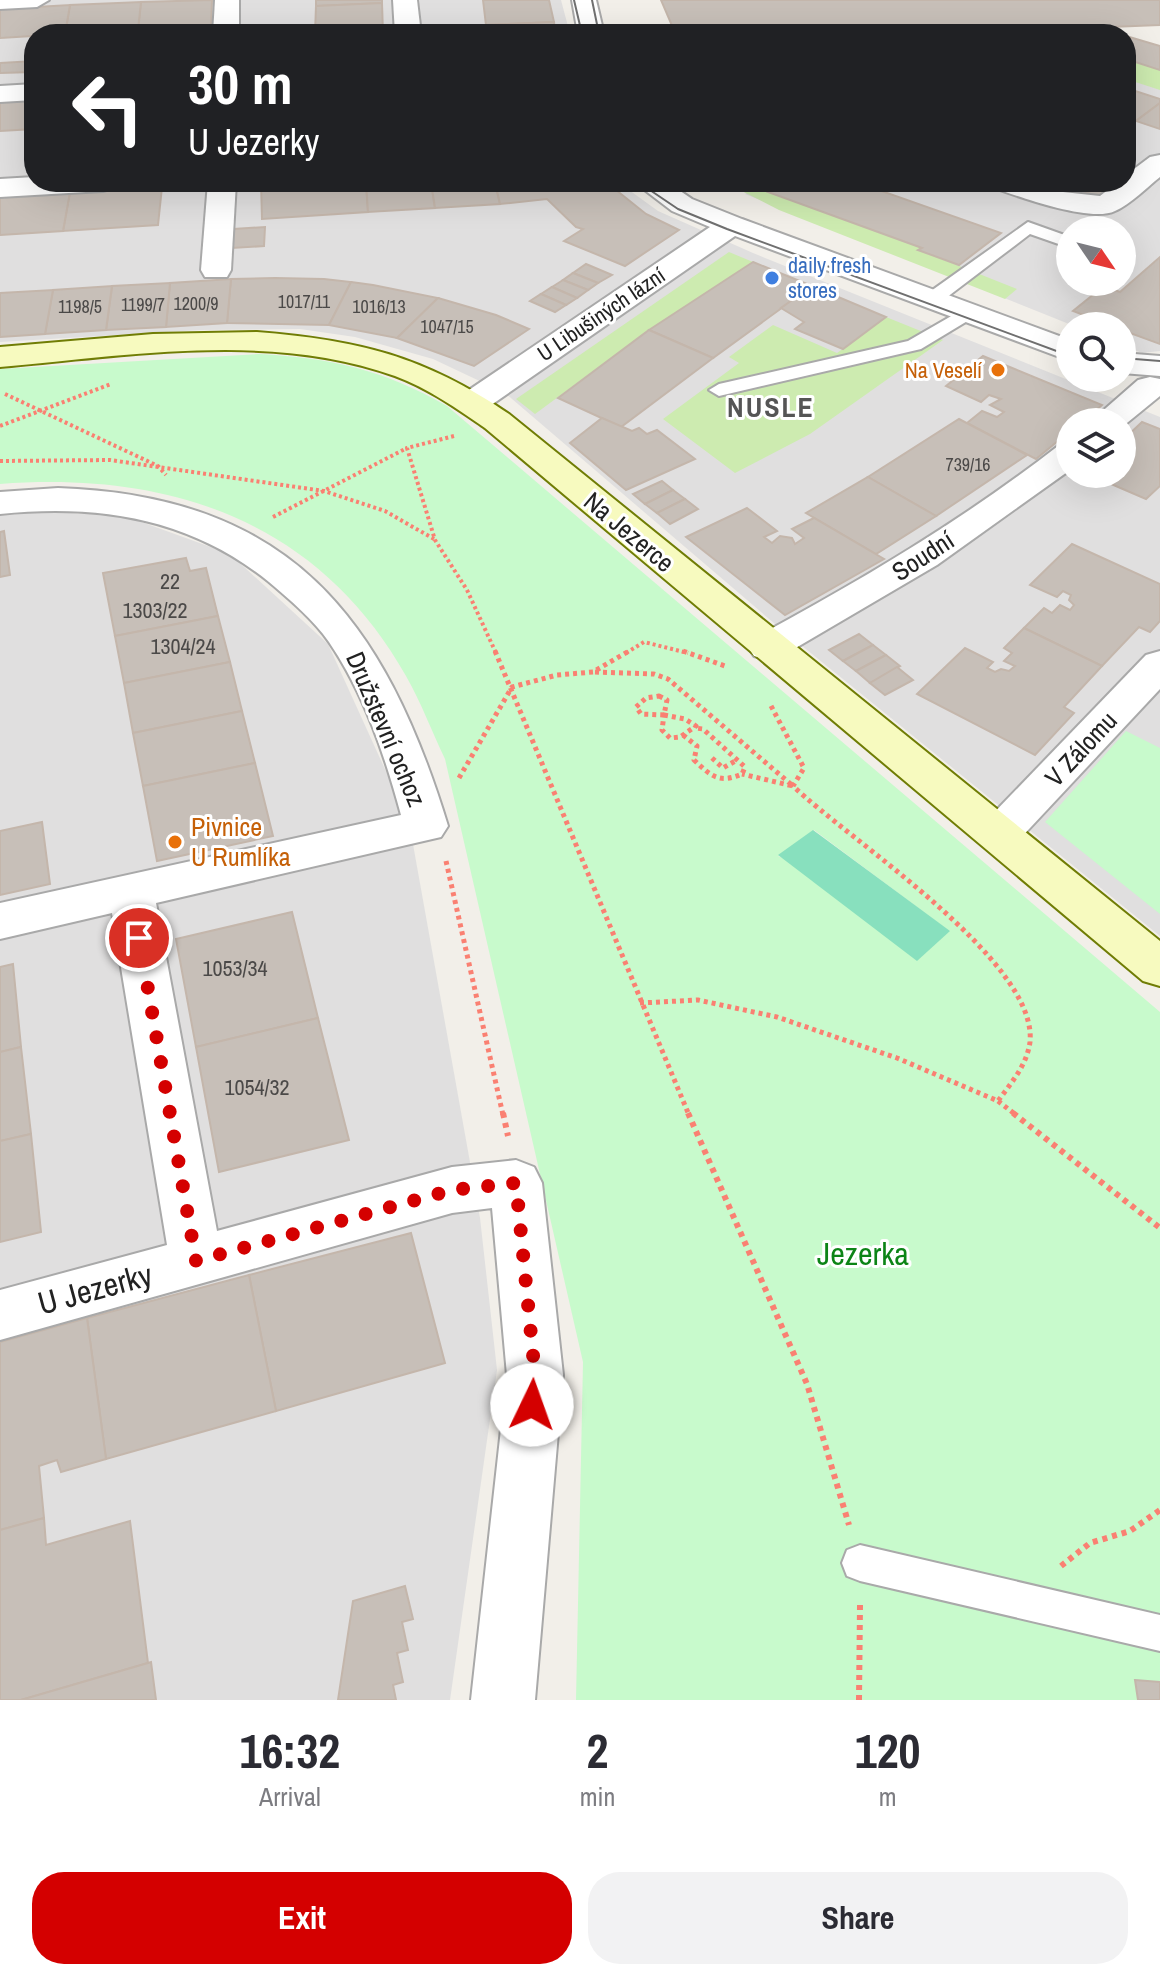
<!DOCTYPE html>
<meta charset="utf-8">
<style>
body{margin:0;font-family:"Archivo Narrow",sans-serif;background:#f2f2f3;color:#2b2b33;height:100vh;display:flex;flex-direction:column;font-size:30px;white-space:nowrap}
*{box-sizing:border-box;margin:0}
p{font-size:26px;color:#7c7c81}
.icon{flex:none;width:44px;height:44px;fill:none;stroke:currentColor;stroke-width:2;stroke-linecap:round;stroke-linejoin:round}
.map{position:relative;height:1700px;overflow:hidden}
.details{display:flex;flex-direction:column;background:#fff;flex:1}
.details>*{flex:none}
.top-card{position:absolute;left:24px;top:24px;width:1112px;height:168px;border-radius:32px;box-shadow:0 8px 32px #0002;background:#202124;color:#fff;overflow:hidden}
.needle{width:52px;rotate:125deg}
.fabs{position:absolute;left:1056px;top:216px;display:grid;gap:16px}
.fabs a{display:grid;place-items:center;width:80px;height:80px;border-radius:50%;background:#fff;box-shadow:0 8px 32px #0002;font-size:40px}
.pin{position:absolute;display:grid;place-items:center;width:68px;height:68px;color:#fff;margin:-34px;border:4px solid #fff;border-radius:50%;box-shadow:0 2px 8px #0007}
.me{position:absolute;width:88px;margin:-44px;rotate:3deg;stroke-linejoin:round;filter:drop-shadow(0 0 6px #0008)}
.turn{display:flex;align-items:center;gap:28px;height:168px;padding:0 32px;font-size:36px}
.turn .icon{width:104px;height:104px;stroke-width:2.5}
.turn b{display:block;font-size:56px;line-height:68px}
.eta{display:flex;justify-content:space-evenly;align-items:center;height:136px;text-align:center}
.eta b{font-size:48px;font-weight:700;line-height:56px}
.button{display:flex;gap:16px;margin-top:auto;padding:16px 32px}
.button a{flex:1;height:92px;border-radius:32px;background:#d40000;color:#fff;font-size:32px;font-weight:700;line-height:92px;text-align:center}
.button a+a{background:#f2f2f3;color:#2b2b33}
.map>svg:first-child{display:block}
.residential{fill:#e0dfdf;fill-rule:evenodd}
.grass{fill:#cdebb0}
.park{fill:#c8facc;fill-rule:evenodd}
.pitch{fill:#88e0be}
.building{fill:#c7bfb8;stroke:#c4b6ab;stroke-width:2}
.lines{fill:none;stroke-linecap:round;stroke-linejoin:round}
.lane-casing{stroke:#a9a9a9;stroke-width:4}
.street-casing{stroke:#a9a9a9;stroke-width:4}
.secondary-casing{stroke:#707d05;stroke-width:4}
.path-far2{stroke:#fa8072;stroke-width:4;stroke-dasharray:3 3;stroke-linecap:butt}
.path-far1{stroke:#fa8072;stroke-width:5;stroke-dasharray:4 4;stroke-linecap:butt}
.path{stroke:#fa8072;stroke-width:6;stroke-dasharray:5 5;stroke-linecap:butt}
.lane{fill:#fff;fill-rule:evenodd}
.street{fill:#fff;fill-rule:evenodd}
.secondary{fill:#f7fabf;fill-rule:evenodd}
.tram{stroke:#707070;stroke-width:2}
.route{stroke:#d40000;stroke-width:14;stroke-dasharray:0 25.2}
.shop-dot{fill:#3f7fe0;stroke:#fff;stroke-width:3}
.food-dot{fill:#e8710a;stroke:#fff;stroke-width:3}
.labels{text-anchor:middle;stroke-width:6;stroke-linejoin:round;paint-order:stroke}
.far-number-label{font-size:18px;fill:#4b4948}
.far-shop-label{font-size:22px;fill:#366cbe;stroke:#fff;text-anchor:start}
.far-street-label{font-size:22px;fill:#222;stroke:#fff}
.far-food-label{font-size:22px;fill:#c56008;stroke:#fff;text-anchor:end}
.number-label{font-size:22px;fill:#4b4948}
.street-label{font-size:26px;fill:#222;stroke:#fff}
.food-label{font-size:26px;fill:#c56008;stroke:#fff;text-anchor:start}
.far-district-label{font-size:28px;font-weight:bold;letter-spacing:2px;fill:#555;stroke:#fff}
.near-park-label{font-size:32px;fill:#0c8416;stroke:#fff}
.near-street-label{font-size:32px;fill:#222;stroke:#fff}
</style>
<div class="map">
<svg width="1160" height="1700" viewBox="0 0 1160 1700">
<rect width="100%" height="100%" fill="#f2efe9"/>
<!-- residential -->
<g class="residential">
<path d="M0,0h561l9,34h-536v148h584l40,29 95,42 407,164v519l-385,-312 -270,-231 -72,-34 -78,-22 -55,-8 -100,1 -200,12zM1070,422h52v52h-52z"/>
<path d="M1126,59l34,11v281l-18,2 -20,-8v-19h-48l-329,-132 17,-12h364zM1070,230h52v52h-52z"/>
<polygon points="20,510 125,516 230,554 328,644 409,822 480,1218 497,1370 450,1700 0,1700 0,513"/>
</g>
<!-- grass -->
<g class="grass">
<polygon points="1126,59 1160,70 1160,90 1126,79"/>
<polygon points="724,182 784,182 769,192 922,248 919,250 1017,289 1005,299 779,210"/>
<polygon points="729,252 753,262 649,330 535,414 516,399"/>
<polygon points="886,317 943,340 810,434 735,473 663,419 739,363 729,357 773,325 837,353"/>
</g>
<!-- park -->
<g class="park">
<path d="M259,354c73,4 125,16 188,52l713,606v670l-25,-2 3,20h-562l7,-338 -138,-603c-13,-27 -24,-57 -39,-83 -87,-155 -236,-205 -406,-192v-115zM814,830l135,101h1l-172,-75z"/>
<polygon points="1126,731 1160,748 1160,914 1045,822"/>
</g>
<!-- pitch -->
<polygon class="pitch" points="813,830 950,931 917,961 778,855"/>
<!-- building -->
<g class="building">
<polygon points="212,0 211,27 138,30 141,2"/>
<polygon points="316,0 382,0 382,3 316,6"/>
<polygon points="483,0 549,0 554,22 486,25"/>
<polygon points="661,0 1160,0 1160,25 937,34 684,34 681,28 673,28"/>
<polygon points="141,2 138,30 65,34 70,5"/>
<polygon points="382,3 383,34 315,34 316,6"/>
<polygon points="70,5 65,34 0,38 0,9"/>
<polygon points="554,22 555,34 486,34 486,25"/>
<polygon points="1126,36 1160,46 1160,70 1126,59"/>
<polygon points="34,61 33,72 0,73 0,63"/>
<polygon points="1126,88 1160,99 1160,103 1136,121 1126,118"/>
<polygon points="34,98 34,129 0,131 0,100"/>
<polygon points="1160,103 1160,129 1136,121"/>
<polygon points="261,182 366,182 368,212 262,219"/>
<polygon points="366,182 431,182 435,208 368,212"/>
<polygon points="431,182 495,182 500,204 435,208"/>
<polygon points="495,182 606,182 646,214 679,230 625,266 564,241 583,229 576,227 547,199 500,204"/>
<polygon points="784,182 856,182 1001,233 959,265 918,250 922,248 768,192"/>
<polygon points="1054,182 1118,182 1100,197"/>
<polygon points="162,187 158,225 63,231 70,192"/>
<polygon points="70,192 63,231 0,235 0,197"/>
<polygon points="265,227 264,246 232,248 234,229"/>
<polygon points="1160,257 1160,344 1122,330 1122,326 1112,326 1073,311 1104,286 1120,292"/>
<polygon points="753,262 812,286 713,358 649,330"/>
<polygon points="586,264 612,275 598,283 573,273"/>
<polygon points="573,273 598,283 588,290 563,280"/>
<polygon points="275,278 324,279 351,282 329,325 227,323 231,279"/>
<polygon points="231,279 227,323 166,327 170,283"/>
<polygon points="563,280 588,290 577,298 552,287"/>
<polygon points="351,282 373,285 438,298 397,338 329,325"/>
<polygon points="170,283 166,327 106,330 112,286"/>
<polygon points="112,286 106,330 45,334 53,290"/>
<polygon points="812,286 886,317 843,349 795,329 804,322 781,308"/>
<polygon points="552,287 577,298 566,305 541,294"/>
<polygon points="53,290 45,334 0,337 0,293"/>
<polygon points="541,294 566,305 555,312 530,301"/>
<polygon points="438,298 496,315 529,329 474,366 397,338"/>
<polygon points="649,330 713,358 621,427 558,398"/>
<polygon points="983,356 1102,405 1082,422 1070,422 1070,431 1036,459 967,423 982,411 997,417 1004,412 990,405 1001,399 989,395 981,402 946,386"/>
<polygon points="602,418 632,431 639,428 647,434 657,430 695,459 626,490 570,443"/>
<polygon points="959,419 1027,455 936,516 868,477"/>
<polygon points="1142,422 1160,429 1160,486 1146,499 1088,474 1122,474 1122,441"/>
<polygon points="868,477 936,516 876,554 806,513"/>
<polygon points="662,481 673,490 645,504 633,494"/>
<polygon points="673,490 685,499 657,513 645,504"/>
<polygon points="685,499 698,509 670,524 657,513"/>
<polygon points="747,508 777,531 764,537 772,543 780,536 792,538 795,544 804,538 792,529 814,518 884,559 785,615 686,537"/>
<polygon points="4,531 10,575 0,577 0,532"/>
<polygon points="1072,544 1160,584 1160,621 1150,632 1139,627 1102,666 1024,628 1044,608 1052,613 1060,605 1070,610 1074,605 1069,600 1071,595 1063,591 1057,597 1030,585"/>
<polygon points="186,558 190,571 206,568 218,616 115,636 103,573"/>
<polygon points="218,616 230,662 124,683 115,636"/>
<polygon points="1024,628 1102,666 1064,707 1074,713 1035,755 917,694 965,648 993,662 987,668 995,672 1001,669 1009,671 1015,666 1004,661 1012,653 1004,648"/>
<polygon points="859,634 873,645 843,661 829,650"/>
<polygon points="873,645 886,655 856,671 843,661"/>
<polygon points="886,655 900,666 870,683 856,671"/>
<polygon points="230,662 242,711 133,733 124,683"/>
<polygon points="897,667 913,680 885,695 870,683"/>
<polygon points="242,711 255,763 143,786 133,733"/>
<polygon points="255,763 273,836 157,861 143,786"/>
<polygon points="42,822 50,884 0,895 0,831"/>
<polygon points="292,912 318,1018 196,1047 176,939"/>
<polygon points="13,964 21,1047 0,1052 0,967"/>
<polygon points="318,1018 349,1140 219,1172 196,1047"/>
<polygon points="21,1047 31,1134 0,1141 0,1052"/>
<polygon points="31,1134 41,1232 0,1242 0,1141"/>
<polygon points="411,1233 445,1363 276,1411 249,1275"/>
<polygon points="249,1275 276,1411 106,1459 87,1318"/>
<polygon points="87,1318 106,1459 61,1472 57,1460 39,1466 44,1518 0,1530 0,1342"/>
<polygon points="44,1518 46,1545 130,1521 148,1663 21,1700 0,1700 0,1530"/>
<polygon points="405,1586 413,1619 402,1622 408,1650 397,1653 403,1682 393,1685 396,1700 338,1700 353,1601"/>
<polygon points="151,1662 156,1700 21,1700 148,1663"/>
<polygon points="1135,1680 1160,1682 1160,1700 1138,1700"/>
</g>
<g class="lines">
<defs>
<g id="lane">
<polygon points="1028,222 1070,237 1070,248 1030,234 938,304 924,304 924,296"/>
<polygon points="967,307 976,313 974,317 921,349 719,396 709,390 719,384 908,341"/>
<polygon points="860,1545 1160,1615 1160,1651 860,1581 847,1576 842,1563 847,1550"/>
</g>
<g id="street">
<polygon points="0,0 49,0 37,7 0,9"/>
<polygon points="215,0 239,0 239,34 213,34"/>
<polygon points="393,0 417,0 421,34 395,34"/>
<polygon points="572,0 596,0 604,34 578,34"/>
<polygon points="34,84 34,100 0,102 0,86"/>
<path d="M1160,155v22c-14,11 -29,27 -45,34 -24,12 -95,-14 -121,-23l-4,-6h43l30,10 37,4 18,-14h8v-7l24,-18z"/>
<polygon points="34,177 34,182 117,182 113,188 103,191 0,197 0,179"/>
<polygon points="208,182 236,182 231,270 227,277 205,277 201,270"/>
<polygon points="634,182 667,182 692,199 742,219 1070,340 1070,361 735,236 484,410 472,413 460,410 455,403 460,396 710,227 672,211"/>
<polygon points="1122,353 1160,356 1160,376 1122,373"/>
<polygon points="1150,377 1160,379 1160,396 1122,427 1122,422 1090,422 1138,380"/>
<path d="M1070,443v27l-133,95 -155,91 -14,4 -14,-4 -6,-9 6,-9c106,-57 209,-118 304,-192z"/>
<path d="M58,488c232,8 326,129 390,338l-7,11 -285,66 61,328 235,-64 64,-7 18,7 8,16 21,192 -28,325h-64l36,-325 -15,-167 -40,5 -452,127v-50l167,-45 -55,-332 -112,26v-36l401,-88c-16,-59 -37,-122 -72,-173 -16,-23 -39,-42 -60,-60 -79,-64 -170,-78 -269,-68v-22z"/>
<polygon points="1160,651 1160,689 1016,843 1001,848 986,843 979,832 986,821 1146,655"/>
</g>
<path id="secondary" d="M257,332c101,8 167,24 252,82l651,527v45l-17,-5 -658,-553c-28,-19 -57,-40 -90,-52 -125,-45 -266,-20 -395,-9v-20l153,-13z"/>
</defs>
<!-- lane casing -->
<use href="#lane" class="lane-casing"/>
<!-- street casing -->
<use href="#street" class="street-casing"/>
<!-- secondary casing -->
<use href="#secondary" class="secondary-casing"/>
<!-- path-far2 -->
<g class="path-far2">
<polyline points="5,394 158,466 166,475"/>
<polyline points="0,426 111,384"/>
<polyline points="454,436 407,448 435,540 467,590 496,653"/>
<polyline points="0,461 110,460 324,491 385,511 434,539"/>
<polyline points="273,517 407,448"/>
<polyline points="626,653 644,642 688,653"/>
</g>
<!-- path-far1 -->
<g class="path-far1">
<polyline points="495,651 689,1115"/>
<polyline points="683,651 725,666"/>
<polyline points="595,672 654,674 668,679 793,786 742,774"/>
<polygon points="659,696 667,700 664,715 641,714 636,707 646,698"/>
<polygon points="664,715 685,719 696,726 680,737 670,738 662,730"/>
<path d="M683,735l14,11 -3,14c17,16 25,24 48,14l3,-7 -42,-38 -8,-1"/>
<polyline points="712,758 723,768 737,760"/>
<polyline points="459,778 512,687 557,675 593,672 629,651"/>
<polyline points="446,861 503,1115"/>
<path d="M640,1003l58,-3 79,17 120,41 101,43c13,-18 29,-36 32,-59 8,-81 -181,-202 -237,-256l11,-18 -34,-64"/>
<polyline points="998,1101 1016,1115"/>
</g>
<!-- path -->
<g class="path">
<polyline points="503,1113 508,1136"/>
<polyline points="688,1113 807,1384 849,1525"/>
<polyline points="1013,1113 1160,1228"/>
<polyline points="1061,1566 1090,1543 1130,1531 1160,1510"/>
<polyline points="859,1700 860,1605"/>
</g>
<!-- lane -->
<use href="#lane" class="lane"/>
<!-- street -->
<use href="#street" class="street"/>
<!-- secondary -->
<use href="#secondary" class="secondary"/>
<!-- tram -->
<g class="tram">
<polyline points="574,0 582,34"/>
<polyline points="592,0 599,34"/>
<polyline points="638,182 678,209 727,229 1070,356"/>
<polyline points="1122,358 1160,361"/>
</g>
</g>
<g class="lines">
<!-- route -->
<polyline class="route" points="139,938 196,1261 452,1190 516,1183 535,1375 532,1405"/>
</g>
<!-- markers -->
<circle class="shop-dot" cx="772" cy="278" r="8"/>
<g class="food-dot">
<circle cx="998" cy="370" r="8"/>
<circle cx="175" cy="842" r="8"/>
</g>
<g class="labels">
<!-- far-number labels -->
<g class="far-number-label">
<text x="304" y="308">1017/11</text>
<text x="196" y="310">1200/9</text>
<text x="143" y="311">1199/7</text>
<text x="80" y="313">1198/5</text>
<text x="379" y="313">1016/13</text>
<text x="447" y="333">1047/15</text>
<text x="968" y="471">739/16</text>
</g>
<!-- far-shop labels -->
<g class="far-shop-label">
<text x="788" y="273">daily fresh<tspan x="788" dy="25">stores</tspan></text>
</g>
<!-- far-street labels -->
<g class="far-street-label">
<text transform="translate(601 314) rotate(-34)" y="8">U Libušiných lázní</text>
</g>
<!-- far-food labels -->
<g class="far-food-label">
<text x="982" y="378">Na Veselí</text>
</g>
<!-- number labels -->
<g class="number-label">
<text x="170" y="589">22</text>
<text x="155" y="618">1303/22</text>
<text x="183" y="654">1304/24</text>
<text x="235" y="976">1053/34</text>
<text x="257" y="1095">1054/32</text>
</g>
<!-- street labels -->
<g class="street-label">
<text transform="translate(629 532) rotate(40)" y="9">Na Jezerce</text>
<text transform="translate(923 556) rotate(-33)" y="9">Soudní</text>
<text transform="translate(386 729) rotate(67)" y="9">Družstevní ochoz</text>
<text transform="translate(1081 749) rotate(-47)" y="9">V Zálomu</text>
</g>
<!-- food labels -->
<g class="food-label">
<text x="191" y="836">Pivnice<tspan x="191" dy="30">U Rumlíka</tspan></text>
</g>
<!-- far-district labels -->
<g class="far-district-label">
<text x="771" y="417">NUSLE</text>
</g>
<!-- near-park labels -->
<g class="near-park-label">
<text x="863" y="1265">Jezerka</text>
</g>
<!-- near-street labels -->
<g class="near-street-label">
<text transform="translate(95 1289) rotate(-15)" y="11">U Jezerky</text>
</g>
</g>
</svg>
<div class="fabs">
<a><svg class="needle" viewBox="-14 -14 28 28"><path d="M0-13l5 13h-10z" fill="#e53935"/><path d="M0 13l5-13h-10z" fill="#7c7c81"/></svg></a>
<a><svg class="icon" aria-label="search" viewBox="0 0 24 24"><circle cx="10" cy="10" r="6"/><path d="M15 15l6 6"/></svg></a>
<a><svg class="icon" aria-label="layers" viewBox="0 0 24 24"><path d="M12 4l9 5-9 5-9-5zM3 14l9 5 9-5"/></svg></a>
</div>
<div class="pin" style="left:139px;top:938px;background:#d93025"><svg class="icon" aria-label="arrive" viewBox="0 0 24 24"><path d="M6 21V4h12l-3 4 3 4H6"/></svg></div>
<svg class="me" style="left:532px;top:1405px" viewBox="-20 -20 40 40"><circle r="19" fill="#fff"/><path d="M0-13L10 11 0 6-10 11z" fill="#d40000"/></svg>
<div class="top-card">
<div class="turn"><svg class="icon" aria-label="left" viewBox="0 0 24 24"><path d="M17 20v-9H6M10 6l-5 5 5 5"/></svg><div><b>30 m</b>U Jezerky</div></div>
</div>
</div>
<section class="details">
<div class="eta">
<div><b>16:32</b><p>Arrival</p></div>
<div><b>2</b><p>min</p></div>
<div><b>120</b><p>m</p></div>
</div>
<div class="button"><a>Exit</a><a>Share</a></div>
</section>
